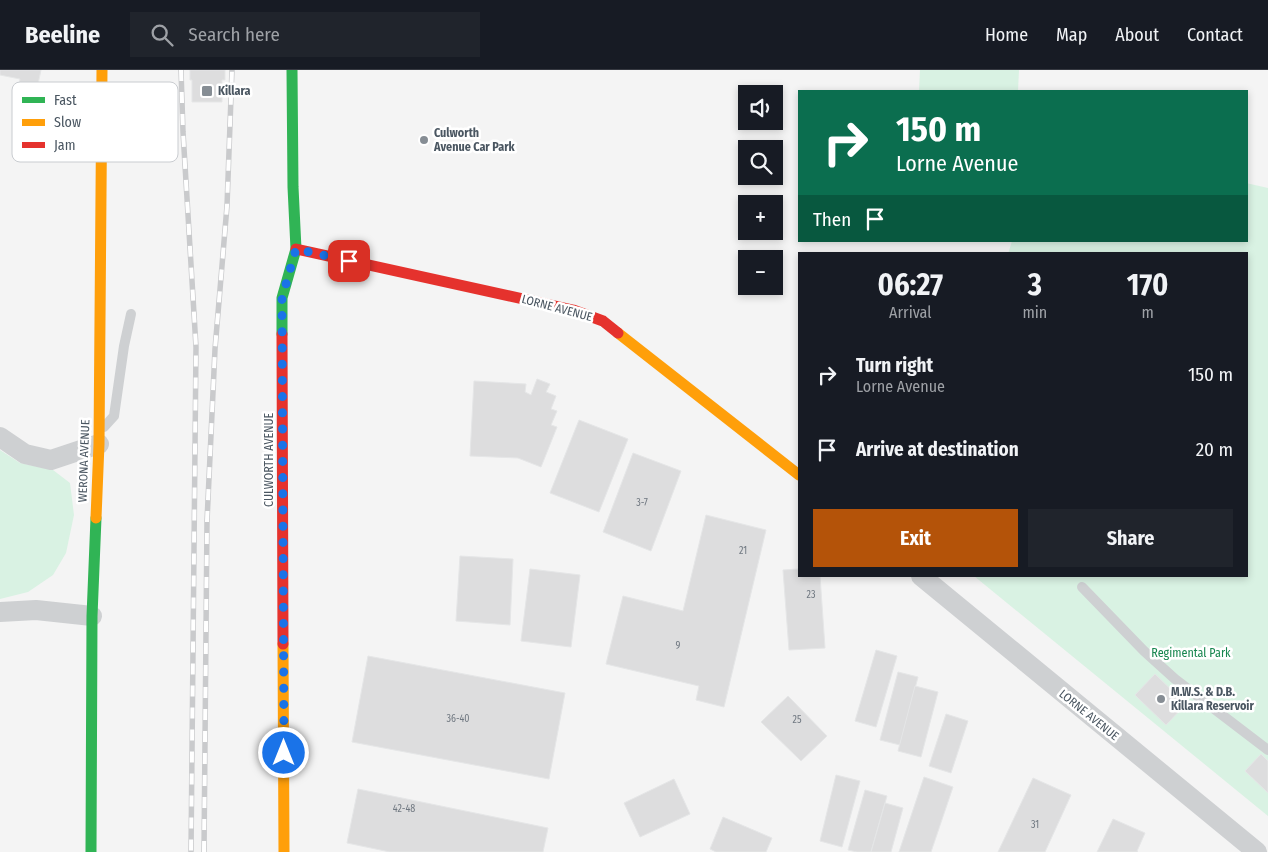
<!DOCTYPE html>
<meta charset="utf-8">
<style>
body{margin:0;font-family:"Fira Sans Condensed",sans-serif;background:#20242c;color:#f1f3f6;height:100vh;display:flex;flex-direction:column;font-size:19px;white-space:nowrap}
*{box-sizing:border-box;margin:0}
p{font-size:16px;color:#9ea1a6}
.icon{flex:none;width:28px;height:28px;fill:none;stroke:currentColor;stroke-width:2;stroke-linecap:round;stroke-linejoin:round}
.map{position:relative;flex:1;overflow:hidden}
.drawer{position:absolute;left:798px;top:182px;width:450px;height:325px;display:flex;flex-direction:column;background:#171b24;border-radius:0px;box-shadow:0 2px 8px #0003}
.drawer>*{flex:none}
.guide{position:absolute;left:798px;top:20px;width:450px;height:152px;border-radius:0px;box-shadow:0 2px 8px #0003;background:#0b6e4f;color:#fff;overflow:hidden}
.buttons{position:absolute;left:738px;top:15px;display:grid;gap:10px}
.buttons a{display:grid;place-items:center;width:45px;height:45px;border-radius:0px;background:#171b24;box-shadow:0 2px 8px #0003;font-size:25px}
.pin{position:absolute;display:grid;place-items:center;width:42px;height:42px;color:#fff;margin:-21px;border-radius:10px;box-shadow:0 2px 8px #0006}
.me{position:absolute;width:55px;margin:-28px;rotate:0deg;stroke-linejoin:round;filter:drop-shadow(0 0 4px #0008)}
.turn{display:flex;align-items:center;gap:18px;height:105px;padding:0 15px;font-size:22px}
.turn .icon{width:65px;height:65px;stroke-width:2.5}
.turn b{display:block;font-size:35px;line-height:42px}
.then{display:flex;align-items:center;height:48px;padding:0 15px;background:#0003;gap:10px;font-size:19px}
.eta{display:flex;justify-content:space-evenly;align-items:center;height:85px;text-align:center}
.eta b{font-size:30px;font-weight:700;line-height:35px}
.button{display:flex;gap:10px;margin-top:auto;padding:10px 15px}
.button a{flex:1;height:58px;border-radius:0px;background:#b45309;color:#fff;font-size:20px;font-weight:700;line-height:58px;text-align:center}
.button a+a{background:#20242c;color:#f1f3f6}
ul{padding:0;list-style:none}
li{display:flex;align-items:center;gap:15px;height:75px;padding:0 15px}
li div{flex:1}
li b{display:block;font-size:19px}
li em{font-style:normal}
header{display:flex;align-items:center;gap:30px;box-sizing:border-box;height:70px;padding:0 25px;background:#171b24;border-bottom:1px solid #363941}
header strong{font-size:24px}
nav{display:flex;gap:28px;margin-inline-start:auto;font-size:18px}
.search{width:350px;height:45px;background:#20242c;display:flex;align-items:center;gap:12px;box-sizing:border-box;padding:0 18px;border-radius:0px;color:#9ea1a6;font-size:19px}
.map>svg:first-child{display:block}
.green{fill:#d9f2e3}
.building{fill:#ddddde;stroke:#e5e6e7}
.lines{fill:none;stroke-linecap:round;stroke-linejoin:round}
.lane{stroke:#ced0d2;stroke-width:10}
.street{stroke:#ced0d2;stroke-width:20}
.fast{stroke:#30b455;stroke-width:11}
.slow{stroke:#ff9f0a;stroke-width:11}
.jam{stroke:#e5322d;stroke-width:11}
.rail-casing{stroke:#c9cacc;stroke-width:5.5}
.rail{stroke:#fff;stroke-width:4;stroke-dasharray:11;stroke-linecap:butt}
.route{stroke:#1a73e8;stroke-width:9;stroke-dasharray:0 16.2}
.poi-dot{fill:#868d94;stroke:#fff;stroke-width:2}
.labels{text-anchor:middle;stroke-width:5;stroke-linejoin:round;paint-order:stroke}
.number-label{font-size:10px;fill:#707881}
.poi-label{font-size:12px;font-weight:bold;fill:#4a5661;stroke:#fff;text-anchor:start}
.street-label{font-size:12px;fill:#4a5661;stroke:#fff}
.park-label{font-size:12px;fill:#17864f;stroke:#fff}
.key{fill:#fff;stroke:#c9ccd0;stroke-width:1}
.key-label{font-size:14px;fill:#4a5661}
</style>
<header>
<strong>Beeline</strong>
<div class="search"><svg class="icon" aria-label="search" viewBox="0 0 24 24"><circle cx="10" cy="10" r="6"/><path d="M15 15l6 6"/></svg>Search here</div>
<nav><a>Home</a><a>Map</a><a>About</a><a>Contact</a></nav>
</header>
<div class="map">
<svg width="1268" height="782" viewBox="0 0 1268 782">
<rect width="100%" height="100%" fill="#f4f4f4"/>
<!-- green -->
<g class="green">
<polygon points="920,0 1019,0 1018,21 919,21"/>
<polygon points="1246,113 1268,118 1268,746 974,506 1246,506 1246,184 1008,184 1012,171 1246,171"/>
<polygon points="0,380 20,393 53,400 70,413 74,445 66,483 53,505 28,522 0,529"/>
</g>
<!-- building -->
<g class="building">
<polygon points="0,0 41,0 37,19 19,15 20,9 0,5"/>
<polygon points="190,0 225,0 225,10 222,10 222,32 192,32 192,10 190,10"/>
<polygon points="537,309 550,314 546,322 556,326 551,339 557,341 551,355 557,357 541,397 518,388 470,386 474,311 526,314 525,322 531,325"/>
<polygon points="579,350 628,369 599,442 550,423"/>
<polygon points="633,383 681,401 651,481 603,462"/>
<polygon points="706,445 766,460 724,637 696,630 699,616 606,594 623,526 683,541"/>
<polygon points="460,486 513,489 510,555 456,551"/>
<polygon points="530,499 580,505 571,577 521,571"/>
<polygon points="799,499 799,506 820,506 825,578 789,580 783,500"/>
<polygon points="876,580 897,586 876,657 855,651"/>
<polygon points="368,586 565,623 549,709 352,672"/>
<polygon points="898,602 918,607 900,675 880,670"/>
<polygon points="1155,604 1186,634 1166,655 1135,625"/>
<polygon points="915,616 938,622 921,687 898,681"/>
<polygon points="788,626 827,666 801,691 761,652"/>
<polygon points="946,644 968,651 951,703 929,696"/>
<polygon points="1261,684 1268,691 1268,723 1245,701"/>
<polygon points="836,705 860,711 842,777 820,771"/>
<polygon points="924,707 953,717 931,782 899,782"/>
<polygon points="1033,708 1071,725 1045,782 998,782"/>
<polygon points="674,709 690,744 640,767 624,733"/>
<polygon points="358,719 548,758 543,782 390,782 347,773"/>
<polygon points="865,720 887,726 871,782 857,782 848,780"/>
<polygon points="885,733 903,738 891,782 871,782"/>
<polygon points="723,747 772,768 766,782 716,782 710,779"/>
<polygon points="1113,749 1145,763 1137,781 1138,782 1097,782"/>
</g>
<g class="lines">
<!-- lane -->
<g class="lane">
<polyline points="104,357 114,346 124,276 131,244"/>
<polyline points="1082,517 1144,581 1175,609 1268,680"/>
</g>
<!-- street -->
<g class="street">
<polyline points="0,367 25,384 51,390 99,374"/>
<polyline points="921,506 1257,782"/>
<polyline points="0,542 36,540 92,546"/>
</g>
<!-- fast -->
<g class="fast">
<polyline points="282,264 282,228 296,179 293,117 292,0"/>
<polyline points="91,782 92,546 96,448"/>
</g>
<!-- slow -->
<g class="slow">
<polyline points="618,263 799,405"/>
<polyline points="96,448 99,374 102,0"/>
<polyline points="283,574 284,782"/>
</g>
<!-- jam -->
<g class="jam">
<polyline points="296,179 573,240 603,251 618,263"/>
<polyline points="282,264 283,574"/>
</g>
<defs>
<g id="rail">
<polyline points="181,0 183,62 196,277 191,782"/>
<polyline points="204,782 207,451 215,279 227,136 232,0"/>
</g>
</defs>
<!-- rail casing -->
<use href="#rail" class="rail-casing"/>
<!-- rail -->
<use href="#rail" class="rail"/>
</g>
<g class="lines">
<!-- route -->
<polyline class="route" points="284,683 282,228 296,179 349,191"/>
</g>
<!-- markers -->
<g class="poi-dot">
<rect x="201" y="15" width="12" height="12" rx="2.5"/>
<circle cx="424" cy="70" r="5"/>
<circle cx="1161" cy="629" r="5"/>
</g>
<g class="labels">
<!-- number labels -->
<g class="number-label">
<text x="642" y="436">3-7</text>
<text x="743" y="484">21</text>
<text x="811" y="528">23</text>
<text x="678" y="579">9</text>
<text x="458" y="652">36-40</text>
<text x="797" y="653">25</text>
<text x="404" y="742">42-48</text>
<text x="1035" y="758">31</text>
</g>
<!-- poi labels -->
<g class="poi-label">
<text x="218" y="25">Killara</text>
<text x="434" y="67">Culworth<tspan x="434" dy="14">Avenue Car Park</tspan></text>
<text x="1171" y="626">M.W.S. &amp; D.B.<tspan x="1171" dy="14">Killara Reservoir</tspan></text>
</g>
<!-- street labels -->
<g class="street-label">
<text transform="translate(557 238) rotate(15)" y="4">LORNE AVENUE</text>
<text transform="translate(269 390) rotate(-90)" y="4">CULWORTH AVENUE</text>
<text transform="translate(84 391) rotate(-88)" y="4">WERONA AVENUE</text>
<text transform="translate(1089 645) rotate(39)" y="4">LORNE AVENUE</text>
</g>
<!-- park labels -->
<g class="park-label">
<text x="1191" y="587">Regimental Park</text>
</g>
</g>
<!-- legend -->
<rect x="12" y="12" width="166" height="80" rx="8" class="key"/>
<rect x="22" y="27" width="23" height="6" fill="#30b455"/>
<rect x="22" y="49" width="23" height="7" fill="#ff9f0a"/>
<rect x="22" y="72" width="23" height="6" fill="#e5322d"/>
<g class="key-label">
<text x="54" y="35">Fast</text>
<text x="54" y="57">Slow</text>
<text x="54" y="80">Jam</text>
</g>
</svg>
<div class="buttons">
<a><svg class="icon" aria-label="sound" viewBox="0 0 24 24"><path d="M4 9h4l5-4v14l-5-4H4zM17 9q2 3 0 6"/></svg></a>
<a><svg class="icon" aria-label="search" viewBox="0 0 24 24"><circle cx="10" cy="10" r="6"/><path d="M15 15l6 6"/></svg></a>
<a>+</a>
<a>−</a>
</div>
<div class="pin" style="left:349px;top:191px;background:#d93025"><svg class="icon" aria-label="arrive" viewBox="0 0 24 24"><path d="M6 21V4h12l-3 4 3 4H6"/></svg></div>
<svg class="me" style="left:284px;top:683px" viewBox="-20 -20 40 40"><circle r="17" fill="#1a73e8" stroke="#fff" stroke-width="3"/><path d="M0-11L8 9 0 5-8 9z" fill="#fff"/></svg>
<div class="guide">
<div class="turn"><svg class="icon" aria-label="right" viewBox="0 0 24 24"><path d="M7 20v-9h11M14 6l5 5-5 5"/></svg><div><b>150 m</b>Lorne Avenue</div></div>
<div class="then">Then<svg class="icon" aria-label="arrive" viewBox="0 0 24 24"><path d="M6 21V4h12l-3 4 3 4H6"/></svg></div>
</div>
<section class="drawer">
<div class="eta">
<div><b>06:27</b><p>Arrival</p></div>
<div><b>3</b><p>min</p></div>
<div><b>170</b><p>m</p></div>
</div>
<ul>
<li><svg class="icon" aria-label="right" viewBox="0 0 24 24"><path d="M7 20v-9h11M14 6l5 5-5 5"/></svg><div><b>Turn right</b><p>Lorne Avenue</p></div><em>150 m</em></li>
<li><svg class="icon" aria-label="arrive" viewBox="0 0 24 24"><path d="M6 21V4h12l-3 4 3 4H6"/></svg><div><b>Arrive at destination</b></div><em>20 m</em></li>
</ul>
<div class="button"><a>Exit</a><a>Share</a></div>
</section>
</div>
